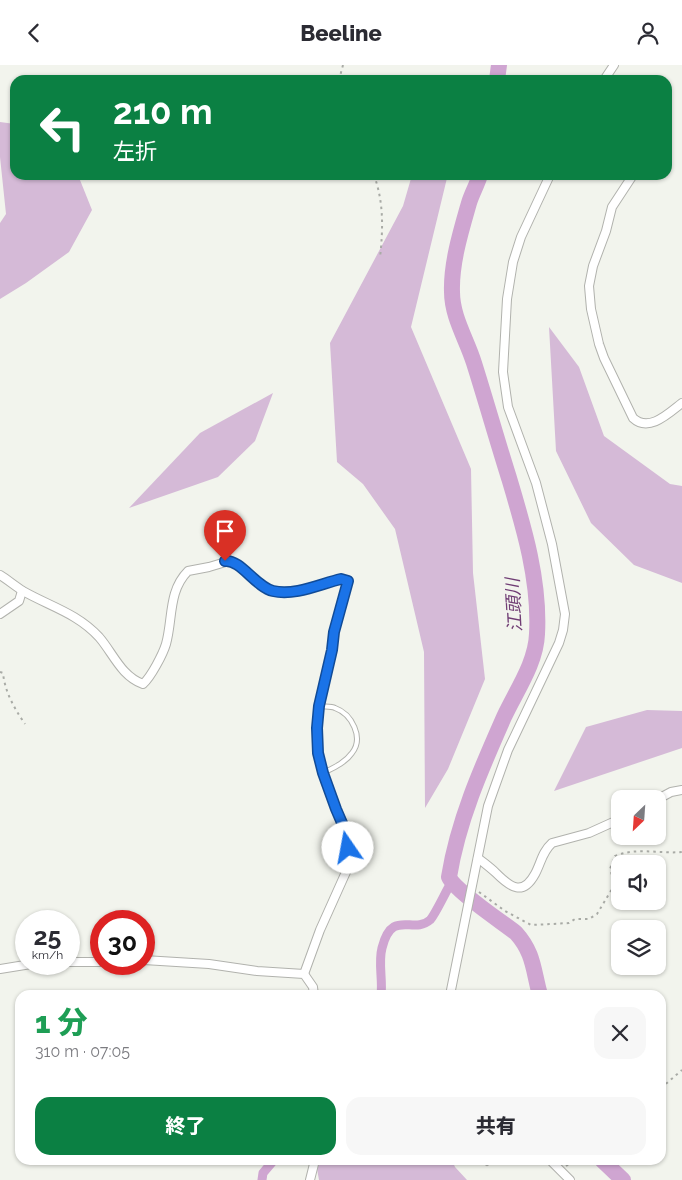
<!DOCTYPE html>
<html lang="ja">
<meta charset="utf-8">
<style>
body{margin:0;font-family:Raleway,"Noto Sans JP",sans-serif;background:#f7f7f7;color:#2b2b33;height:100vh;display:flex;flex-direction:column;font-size:19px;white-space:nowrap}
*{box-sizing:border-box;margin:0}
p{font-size:16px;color:#7c7c81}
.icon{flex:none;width:28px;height:28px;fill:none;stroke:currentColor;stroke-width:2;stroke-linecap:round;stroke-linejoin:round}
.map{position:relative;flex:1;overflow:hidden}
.details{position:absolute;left:15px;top:925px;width:651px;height:175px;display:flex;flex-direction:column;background:#fff;border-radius:15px;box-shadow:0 1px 4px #0004}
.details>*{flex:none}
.hud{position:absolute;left:10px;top:10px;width:662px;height:105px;border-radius:15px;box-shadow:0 1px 4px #0004;background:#0b8043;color:#fff;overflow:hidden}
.needle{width:32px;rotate:205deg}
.controls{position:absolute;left:611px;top:725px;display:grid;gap:10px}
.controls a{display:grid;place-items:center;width:55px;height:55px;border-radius:10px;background:#fff;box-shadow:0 1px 4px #0004;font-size:25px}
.speed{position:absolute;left:15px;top:845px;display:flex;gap:10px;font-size:25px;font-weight:700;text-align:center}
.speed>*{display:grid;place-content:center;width:65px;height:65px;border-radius:50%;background:#fff;box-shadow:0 1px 4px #0004;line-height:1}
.speed small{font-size:12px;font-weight:400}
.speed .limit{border:8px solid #d22;background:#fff;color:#111}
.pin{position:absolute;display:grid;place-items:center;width:42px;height:42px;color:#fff;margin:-51px -21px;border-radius:50% 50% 50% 0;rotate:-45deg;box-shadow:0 0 5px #0007}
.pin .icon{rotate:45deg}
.me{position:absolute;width:55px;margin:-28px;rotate:348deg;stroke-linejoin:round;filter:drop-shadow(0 0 4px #0008)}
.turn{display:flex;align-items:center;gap:18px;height:105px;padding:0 20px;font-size:22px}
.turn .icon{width:65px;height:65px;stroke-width:2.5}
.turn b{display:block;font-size:35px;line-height:42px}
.round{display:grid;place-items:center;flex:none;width:52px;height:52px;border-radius:15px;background:#f7f7f7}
.head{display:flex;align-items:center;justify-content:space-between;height:85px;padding:0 20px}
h1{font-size:30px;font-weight:800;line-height:38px;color:#1e9e55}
.cta{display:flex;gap:10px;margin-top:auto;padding:10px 20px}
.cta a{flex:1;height:58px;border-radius:15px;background:#0b8043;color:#fff;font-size:20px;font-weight:800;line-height:58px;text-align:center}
.cta a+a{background:#f7f7f7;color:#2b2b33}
header{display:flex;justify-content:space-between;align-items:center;height:65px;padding:0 20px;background:#fff;font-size:22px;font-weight:800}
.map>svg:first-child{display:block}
.green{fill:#d5bad7}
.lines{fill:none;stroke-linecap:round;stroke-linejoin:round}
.canal{stroke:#cfa5d1;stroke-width:9}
.river{stroke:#cfa5d1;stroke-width:16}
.service-casing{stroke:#b1b2ad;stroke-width:6}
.minor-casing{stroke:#b1b2ad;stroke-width:10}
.path{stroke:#a9aba6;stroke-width:2;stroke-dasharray:2.5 4;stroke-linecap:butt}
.service{stroke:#fff;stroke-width:4}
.minor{stroke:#fff;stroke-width:8}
.route-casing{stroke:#114b97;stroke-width:12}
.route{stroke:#1a73e8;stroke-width:9}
.labels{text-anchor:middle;stroke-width:4;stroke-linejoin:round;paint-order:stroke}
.water-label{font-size:18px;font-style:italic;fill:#703d74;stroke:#f2f4ed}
</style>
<header><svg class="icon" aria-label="back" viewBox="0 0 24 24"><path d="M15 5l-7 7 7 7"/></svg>Beeline<svg class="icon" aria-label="person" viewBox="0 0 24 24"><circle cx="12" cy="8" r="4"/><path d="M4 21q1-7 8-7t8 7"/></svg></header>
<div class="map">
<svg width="682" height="1115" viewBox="0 0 682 1115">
<rect width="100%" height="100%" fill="#f2f4ed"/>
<!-- green -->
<g class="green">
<polygon points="0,57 15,59 15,110 78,110 92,145 69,187 26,218 0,234 0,158 6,149 0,92"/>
<polygon points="412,110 445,110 447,113 411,262 471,404 473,508 485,614 448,704 425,743 424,587 395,464 363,419 337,397 330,278 403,141"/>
<polygon points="549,262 579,302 604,371 670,419 682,421 682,518 634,500 591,458 556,386"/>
<polygon points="273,328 255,376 218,412 129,443 200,368"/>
<polygon points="647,645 682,646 682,683 554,726 586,662"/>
<polygon points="321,1095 452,1095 455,1102 467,1115 319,1115 317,1104"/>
</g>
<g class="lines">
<!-- canal -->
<g class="canal">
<path d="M381,930c2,-15 -3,-32 1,-47 10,-40 31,-13 48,-28 5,-5 16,-29 21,-37"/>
<polyline points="262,1115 263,1108 274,1095"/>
</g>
<!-- river -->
<g class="river">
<polyline points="497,15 499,0"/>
<path d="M480,110c-3,10 -8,18 -11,28 -8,28 -18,60 -17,89 0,25 15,48 22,71 12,38 23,77 35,115 15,50 31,103 28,156 -1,29 -21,57 -33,83 -23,52 -46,104 -55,160 5,13 53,45 67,56 18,20 17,37 24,62"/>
<polyline points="602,1095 623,1115"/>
</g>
<defs>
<g id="service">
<path d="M319,641c5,1 12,0 16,2 17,6 29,30 17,45 -7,10 -19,15 -29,20"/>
<polyline points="484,1095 487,1098"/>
</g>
<g id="minor">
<polyline points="604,15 614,0"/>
<path d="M633,110l-21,32 -6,24 -13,35 -4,20 2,23 8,35 5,14 29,60c16,15 36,-5 49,-15"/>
<path d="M0,510c8,5 15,11 23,16 26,15 54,22 76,46 14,16 22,39 44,47 8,-7 20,-30 23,-40 7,-25 2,-53 22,-73l21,-4 20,-6c13,4 22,17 34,25 21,15 55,-1 78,-7l7,2 -14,51 -2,18 -13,56 -2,22 1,25 5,20 13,36 13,27 -3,36 -26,58 -16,44"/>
<polyline points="0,549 19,536 22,526"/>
<polyline points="658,734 671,727 682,725"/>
<path d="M478,793c6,5 13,10 18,15 15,15 27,23 39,1 6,-11 7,-22 17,-31l37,-10 31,-14"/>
<polyline points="144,895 209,899 257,906 304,909 313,922 314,930"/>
<polyline points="69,897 101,897"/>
<polyline points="0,904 31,899"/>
<polyline points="450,930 488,741 508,685 559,578 563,565 565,549 552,479 536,418 508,342 503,307 507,234 513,197 521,172 550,110"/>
<polyline points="550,1095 570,1115"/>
<polyline points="310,1115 315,1095"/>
</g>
</defs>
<!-- service casing -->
<use href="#service" class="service-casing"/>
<!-- minor casing -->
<use href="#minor" class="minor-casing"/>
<!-- path -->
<g class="path">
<polyline points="339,15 343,0"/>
<path d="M374,110c10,28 9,54 6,83"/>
<path d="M0,607l3,1c2,19 11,35 22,51"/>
<polyline points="356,791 362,766"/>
<path d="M479,827l26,19 26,14 21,-1 17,-1 6,-4h14l8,-5 18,-30 -5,-15 5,-13c21,-9 45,-2 67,-4"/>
<polyline points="661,1023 682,1005"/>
<polyline points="566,1101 575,1095"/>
</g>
<!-- service -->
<use href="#service" class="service"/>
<!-- minor -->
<use href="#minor" class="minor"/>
</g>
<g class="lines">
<defs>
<path id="route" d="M225,496c15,-2 31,26 48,30 22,5 47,-7 68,-12l7,2 -14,51 -2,18 -13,56 -2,22 1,25 5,20 13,36 12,28v11"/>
</defs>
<!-- route casing -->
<use href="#route" class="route-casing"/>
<!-- route -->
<use href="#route" class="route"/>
</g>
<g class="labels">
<!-- water labels -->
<g class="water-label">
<text transform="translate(514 540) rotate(-93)" y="6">江頭川</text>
</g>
</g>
</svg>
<div class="controls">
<a><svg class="needle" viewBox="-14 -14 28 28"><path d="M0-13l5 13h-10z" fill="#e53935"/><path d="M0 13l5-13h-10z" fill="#7c7c81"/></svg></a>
<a><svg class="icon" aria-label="sound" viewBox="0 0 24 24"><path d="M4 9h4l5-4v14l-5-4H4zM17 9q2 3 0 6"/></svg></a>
<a><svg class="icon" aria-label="layers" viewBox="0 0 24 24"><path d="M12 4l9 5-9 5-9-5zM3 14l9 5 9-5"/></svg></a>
</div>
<div class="speed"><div>25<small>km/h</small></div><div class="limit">30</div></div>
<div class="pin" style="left:225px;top:496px;background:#d93025"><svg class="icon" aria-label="arrive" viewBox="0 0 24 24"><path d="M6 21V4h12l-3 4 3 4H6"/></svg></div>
<svg class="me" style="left:348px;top:783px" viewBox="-20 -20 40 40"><circle r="19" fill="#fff"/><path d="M0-13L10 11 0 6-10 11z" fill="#1a73e8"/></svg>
<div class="hud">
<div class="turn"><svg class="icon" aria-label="left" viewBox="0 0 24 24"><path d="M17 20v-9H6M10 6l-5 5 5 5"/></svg><div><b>210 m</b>左折</div></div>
</div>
<section class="details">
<div class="head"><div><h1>1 分</h1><p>310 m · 07:05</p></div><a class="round"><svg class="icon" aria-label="close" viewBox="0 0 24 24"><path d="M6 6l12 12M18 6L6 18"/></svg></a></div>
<div class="cta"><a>終了</a><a>共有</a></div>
</section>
</div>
